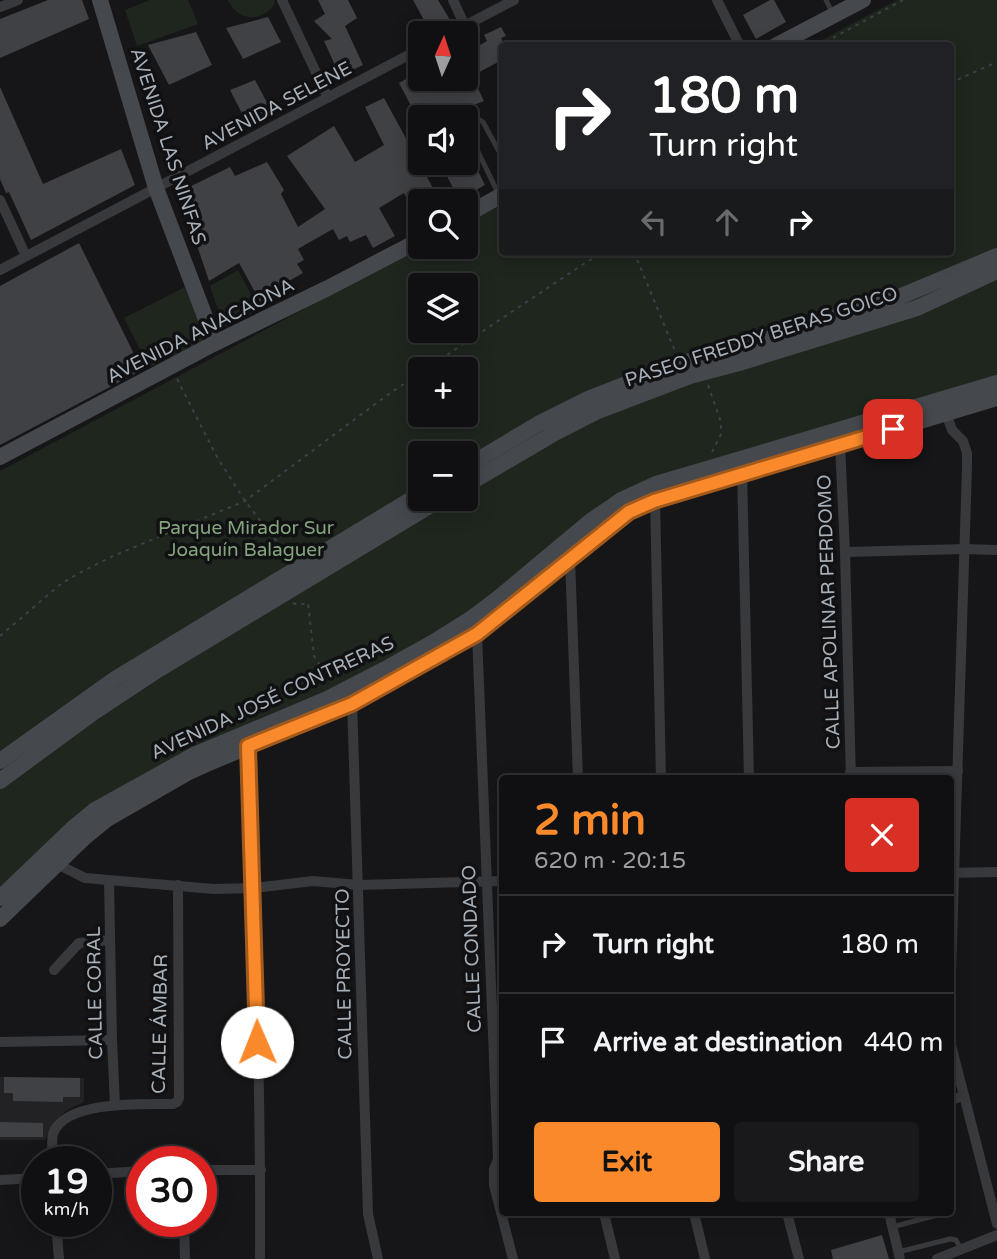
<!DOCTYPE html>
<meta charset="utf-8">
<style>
body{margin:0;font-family:"Varela Round",sans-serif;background:#19191b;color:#f1f3f6;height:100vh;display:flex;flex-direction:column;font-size:26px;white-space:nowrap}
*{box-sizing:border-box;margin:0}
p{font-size:23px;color:#9c9d9f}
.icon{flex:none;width:38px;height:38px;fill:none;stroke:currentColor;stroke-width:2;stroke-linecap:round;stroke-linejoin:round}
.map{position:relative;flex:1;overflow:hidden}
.side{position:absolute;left:499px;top:775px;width:455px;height:441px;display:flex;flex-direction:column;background:#101012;border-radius:7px;box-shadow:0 4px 18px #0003,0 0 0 2px #303032}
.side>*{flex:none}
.hud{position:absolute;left:499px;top:42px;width:455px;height:214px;border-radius:7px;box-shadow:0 4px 18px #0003,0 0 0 2px #303032;background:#202124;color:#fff;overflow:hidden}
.needle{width:46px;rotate:3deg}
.controls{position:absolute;left:408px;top:21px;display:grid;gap:14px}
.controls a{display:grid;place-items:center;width:70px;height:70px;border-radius:7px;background:#101012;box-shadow:0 4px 18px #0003,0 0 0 2px #303032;font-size:35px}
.speed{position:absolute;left:21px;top:1146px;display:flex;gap:14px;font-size:35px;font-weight:700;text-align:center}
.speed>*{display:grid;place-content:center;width:91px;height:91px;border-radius:50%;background:#101012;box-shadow:0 4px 18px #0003,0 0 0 2px #303032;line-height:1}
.speed small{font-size:18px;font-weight:400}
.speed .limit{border:10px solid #d22;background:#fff;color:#111}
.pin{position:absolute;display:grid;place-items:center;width:60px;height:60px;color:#fff;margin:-30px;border-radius:14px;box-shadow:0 4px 10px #0006}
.me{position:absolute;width:77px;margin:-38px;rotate:359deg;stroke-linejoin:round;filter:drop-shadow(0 0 5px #0008)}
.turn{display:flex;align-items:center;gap:24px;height:147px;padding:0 35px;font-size:32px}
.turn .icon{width:91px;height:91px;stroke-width:2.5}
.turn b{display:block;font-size:49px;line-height:60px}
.lanes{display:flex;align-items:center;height:66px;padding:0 35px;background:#0003;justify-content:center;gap:35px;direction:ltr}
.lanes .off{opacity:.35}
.round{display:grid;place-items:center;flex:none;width:74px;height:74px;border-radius:7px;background:#19191b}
.summary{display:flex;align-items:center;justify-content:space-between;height:119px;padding:0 35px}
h1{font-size:42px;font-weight:700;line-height:52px;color:#fa892b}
.button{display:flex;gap:14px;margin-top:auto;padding:14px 35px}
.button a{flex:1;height:80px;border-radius:7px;background:#fa892b;color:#111;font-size:28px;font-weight:700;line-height:80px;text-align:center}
.button a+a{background:#19191b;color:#f1f3f6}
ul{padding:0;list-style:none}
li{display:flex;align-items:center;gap:21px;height:98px;padding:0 35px;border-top:2px solid #303032}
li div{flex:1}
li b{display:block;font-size:26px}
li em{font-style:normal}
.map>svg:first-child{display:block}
.built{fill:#222225}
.green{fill:#1e261e;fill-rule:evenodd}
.building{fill:#404145}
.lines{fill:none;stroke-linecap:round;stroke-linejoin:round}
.path{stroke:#3d4044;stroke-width:2;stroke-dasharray:3.5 5;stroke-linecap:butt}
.lane{stroke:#37393d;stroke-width:5}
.street{stroke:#37393d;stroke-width:10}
.secondary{stroke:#45484d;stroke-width:16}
.route-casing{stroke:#a2591c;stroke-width:18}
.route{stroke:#fa892b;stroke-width:12}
.labels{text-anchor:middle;stroke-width:7;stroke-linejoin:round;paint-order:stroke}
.street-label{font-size:19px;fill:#a7b0b9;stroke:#111113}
.park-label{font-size:19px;fill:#83a47d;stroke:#111113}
</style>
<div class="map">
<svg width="997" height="1259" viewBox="0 0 997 1259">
<rect width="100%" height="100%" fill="#161618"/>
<!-- built -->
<polygon class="built" points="0,1077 84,1078 84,1102 67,1110 56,1120 45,1140 0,1140"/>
<!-- green -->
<g class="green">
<polygon points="150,0 188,0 198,24 137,46 125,10"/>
<path d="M228,0h46l1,3c-7,14 -28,20 -40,7 -2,-1 -6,-8 -7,-10z"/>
<path d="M897,0h100v377l-352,105 -169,127 -476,281v-419l421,-224h45v-24l36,-18v47h448v-206l-138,-1zM420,285h46v46h-46zM420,369h46v46h-46zM420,453h46v46h-46z"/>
<polygon points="238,270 259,309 224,327 210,286"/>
<polygon points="185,287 207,341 149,367 124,318"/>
</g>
<!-- building -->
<g class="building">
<polygon points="48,0 82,0 89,19 0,58 0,19"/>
<polygon points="318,0 348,0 357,18 345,26 363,65 340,76 324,41 332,39 314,21 325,14"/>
<polygon points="413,0 438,0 450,20 430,31"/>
<polygon points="770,0 774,0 786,22 756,39 743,15"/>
<polygon points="268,17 281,42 243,59 226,28"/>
<polygon points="501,27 506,36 501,38 505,46 502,46 502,60 472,76 484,101 444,117 417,117 399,83 420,71 420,79 466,79 466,53 487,41 484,35"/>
<polygon points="196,32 212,65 169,85 148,45"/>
<polygon points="255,80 271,110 258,115 262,123 250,129 230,90"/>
<polygon points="0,87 43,184 121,149 135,185 31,240 9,192 6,193 0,179"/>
<polygon points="384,98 440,201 420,201 420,221 404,193 379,208 395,236 373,248 366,235 350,242 347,236 339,240 333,229 310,242 298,249 304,260 297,264 303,273 287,282 290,288 262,305 239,263 209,281 179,192 230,167 235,176 267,162 284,190 281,194 298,227 325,209 287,156 334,126 355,162 384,145 365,107"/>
<polygon points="466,147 485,185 459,199 440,163 466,163"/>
<polygon points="79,243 142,370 0,445 0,286"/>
<polygon points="4,1077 80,1078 80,1097 63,1097 63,1102 13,1101 13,1093 4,1093"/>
<polygon points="0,1122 43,1123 43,1137 0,1137"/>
<polygon points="882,1235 889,1259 833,1259 831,1250"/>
</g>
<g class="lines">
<!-- path -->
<g class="path">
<polyline points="818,46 903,0"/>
<polyline points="950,83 997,62"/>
<polyline points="634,252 675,351"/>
<polyline points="426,369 588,261 609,252"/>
<polyline points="177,379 217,457 245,501 289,557"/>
<polyline points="708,385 721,422 721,434 712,452"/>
<polyline points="293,603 298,605 308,603 314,656 329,679 312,687 312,689"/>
<polyline points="0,636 62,583 83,571 113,556 245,501 386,396 420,373"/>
</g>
<!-- lane -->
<g class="lane">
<polyline points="826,0 832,12"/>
<polyline points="499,195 469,133 468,129 471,123 480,120 483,122 502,157"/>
<polyline points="892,1227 945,1213"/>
<polyline points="898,1252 950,1239 956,1240 961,1249"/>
</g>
<!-- street -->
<g class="street">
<polyline points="282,0 328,98"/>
<polyline points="453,0 465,26"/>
<polyline points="717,0 740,46"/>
<polyline points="0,7 18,0"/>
<polyline points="451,33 514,0"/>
<polyline points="0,200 26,256"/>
<polyline points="0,270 420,49"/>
<polyline points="946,413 952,430 963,441 967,453 967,467 950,1004"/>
<polyline points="840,444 845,552 851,779"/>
<polyline points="742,470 749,779"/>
<polyline points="655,498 661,779"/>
<polyline points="845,552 965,549 997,550"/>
<polyline points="570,558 578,779"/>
<polyline points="472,618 477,634 498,1159 494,1169 494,1185 513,1259"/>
<polyline points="352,700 368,1214 378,1259"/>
<path d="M248,746c7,171 13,342 12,513"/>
<polyline points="850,772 958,771"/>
<polyline points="53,859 57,864 85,878 214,889 254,888 313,881 359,885 502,881"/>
<polyline points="950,873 997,872"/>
<polyline points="109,881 112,1040 115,1105"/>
<polyline points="54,970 79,943 110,940"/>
<polyline points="950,1041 997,1224"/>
<polyline points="0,1042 112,1040"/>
<polyline points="950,1100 964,1096"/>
<path d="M53,1162c0,-8 -2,-20 0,-28 11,-34 92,-30 120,-30l4,-2 2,-4 -1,-213"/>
<polyline points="201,1170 261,1170"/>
<polyline points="96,1174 142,1171"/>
<polyline points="0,1180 37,1178"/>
<polyline points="604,1213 615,1259"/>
<polyline points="694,1213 705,1259"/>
<polyline points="787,1213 799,1259"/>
<polyline points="889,1213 900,1259"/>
<polyline points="56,1222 59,1259"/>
<polyline points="184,1222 185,1259"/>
<polyline points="937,1259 997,1235"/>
</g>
<!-- secondary -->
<g class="secondary">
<polyline points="100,0 156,188 215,343"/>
<polyline points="775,46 863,0"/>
<polyline points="466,215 502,195"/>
<polyline points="0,457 215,343 328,288 420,240"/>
<polyline points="466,467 538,424 588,399 675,365 724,352 899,297 997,256"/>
<polyline points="466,485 553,434 598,411 690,376 739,363 917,308 997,271"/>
<polyline points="0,761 115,679 420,494"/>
<polyline points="0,781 94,712 153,673 441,499"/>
<polyline points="0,898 72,829 95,810 194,755 325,700 387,668 432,643 472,618 496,600 592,520 614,505 621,500 656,484 997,383"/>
<polyline points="0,919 85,837 107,819 187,773 211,762 352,704 477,634 629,512 654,501 997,398"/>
</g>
</g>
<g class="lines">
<defs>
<polyline id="route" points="257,1042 248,746 352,704 477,634 629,512 654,501 893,429"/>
</defs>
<!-- route casing -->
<use href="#route" class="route-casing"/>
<!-- route -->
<use href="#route" class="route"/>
</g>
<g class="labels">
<!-- street labels -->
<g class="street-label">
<text transform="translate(276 105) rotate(-28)" y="7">AVENIDA SELENE</text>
<text transform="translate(169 146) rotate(72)" y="7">AVENIDA LAS NINFAS</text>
<text transform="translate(200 330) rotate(-27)" y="7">AVENIDA ANACAONA</text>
<text transform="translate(761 336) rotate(-18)" y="7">PASEO FREDDY BERAS GOICO</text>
<text transform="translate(828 612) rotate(-92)" y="7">CALLE APOLINAR PERDOMO</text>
<text transform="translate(272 697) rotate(-25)" y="7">AVENIDA JOSÉ CONTRERAS</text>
<text transform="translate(471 949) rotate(-92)" y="7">CALLE CONDADO</text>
<text transform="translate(343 974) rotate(-91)" y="7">CALLE PROYECTO</text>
<text transform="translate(94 993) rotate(-91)" y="7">CALLE CORAL</text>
<text transform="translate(159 1024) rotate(-89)" y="7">CALLE ÁMBAR</text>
</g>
<!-- park labels -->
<g class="park-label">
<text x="246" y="534">Parque Mirador Sur<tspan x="246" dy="22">Joaquín Balaguer</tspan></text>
</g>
</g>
</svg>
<div class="controls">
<a><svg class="needle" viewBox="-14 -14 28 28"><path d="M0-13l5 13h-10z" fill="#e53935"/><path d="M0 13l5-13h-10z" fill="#9c9d9f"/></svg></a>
<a><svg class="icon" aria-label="sound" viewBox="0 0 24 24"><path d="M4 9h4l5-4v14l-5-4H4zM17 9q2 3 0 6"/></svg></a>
<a><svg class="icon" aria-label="search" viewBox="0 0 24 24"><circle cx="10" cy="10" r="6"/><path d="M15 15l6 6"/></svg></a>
<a><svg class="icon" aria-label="layers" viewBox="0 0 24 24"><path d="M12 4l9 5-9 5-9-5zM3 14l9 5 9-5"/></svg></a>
<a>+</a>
<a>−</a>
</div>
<div class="speed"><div>19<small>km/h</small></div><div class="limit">30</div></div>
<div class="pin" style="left:893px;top:429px;background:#d93025"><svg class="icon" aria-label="arrive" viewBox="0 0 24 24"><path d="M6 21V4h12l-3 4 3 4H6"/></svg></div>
<svg class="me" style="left:257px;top:1042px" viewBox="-20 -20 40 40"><circle r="19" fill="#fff"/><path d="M0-13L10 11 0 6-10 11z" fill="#fa892b"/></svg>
<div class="hud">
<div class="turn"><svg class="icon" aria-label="right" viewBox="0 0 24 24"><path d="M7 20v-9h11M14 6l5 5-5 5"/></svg><div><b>180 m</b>Turn right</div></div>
<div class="lanes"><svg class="icon off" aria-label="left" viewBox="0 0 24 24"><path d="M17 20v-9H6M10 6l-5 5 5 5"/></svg><svg class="icon off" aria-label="ahead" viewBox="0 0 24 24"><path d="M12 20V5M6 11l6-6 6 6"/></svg><svg class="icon" aria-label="right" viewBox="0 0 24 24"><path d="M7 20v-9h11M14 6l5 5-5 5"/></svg></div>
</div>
<section class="side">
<div class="summary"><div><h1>2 min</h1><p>620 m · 20:15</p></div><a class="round" style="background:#d93025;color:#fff"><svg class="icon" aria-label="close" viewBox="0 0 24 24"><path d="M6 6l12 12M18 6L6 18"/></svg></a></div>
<ul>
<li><svg class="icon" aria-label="right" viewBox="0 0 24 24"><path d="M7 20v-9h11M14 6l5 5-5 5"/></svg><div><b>Turn right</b></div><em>180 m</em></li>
<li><svg class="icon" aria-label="arrive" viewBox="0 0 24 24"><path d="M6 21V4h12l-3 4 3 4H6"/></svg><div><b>Arrive at destination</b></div><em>440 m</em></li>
</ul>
<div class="button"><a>Exit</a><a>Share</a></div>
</section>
</div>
